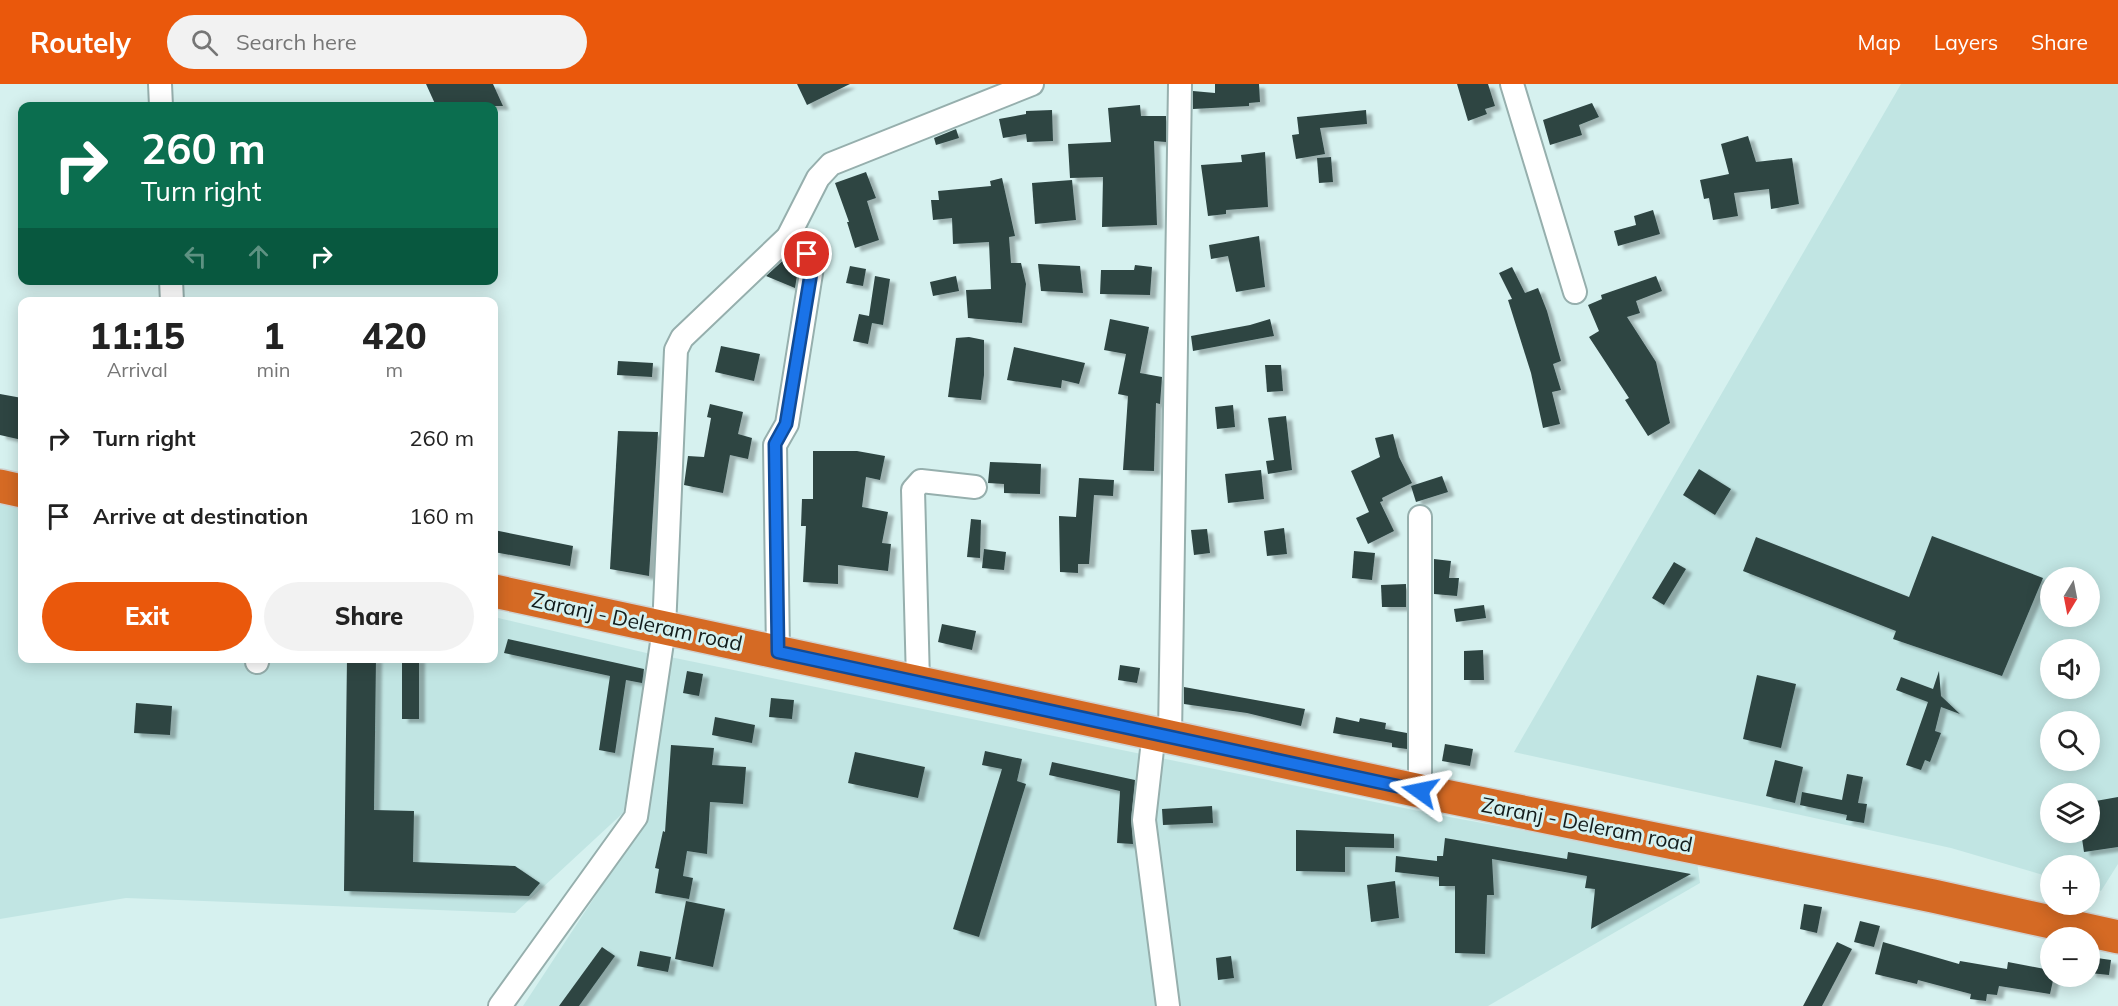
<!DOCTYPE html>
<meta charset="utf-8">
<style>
body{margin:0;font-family:Mulish,sans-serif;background:#f2f2f2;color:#222;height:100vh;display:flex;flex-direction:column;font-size:22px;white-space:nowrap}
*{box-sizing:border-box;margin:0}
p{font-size:20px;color:#767676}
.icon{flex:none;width:33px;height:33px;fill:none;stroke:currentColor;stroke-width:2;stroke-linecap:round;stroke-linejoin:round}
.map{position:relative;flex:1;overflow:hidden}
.side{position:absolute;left:18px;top:213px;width:480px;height:366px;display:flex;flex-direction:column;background:#fff;border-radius:12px;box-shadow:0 3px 15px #0003}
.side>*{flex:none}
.top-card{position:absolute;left:18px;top:18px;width:480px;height:183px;border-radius:12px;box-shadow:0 3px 15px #0003;background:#0b6e4f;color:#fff;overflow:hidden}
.needle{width:39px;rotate:190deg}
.fabs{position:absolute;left:2040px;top:483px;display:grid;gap:12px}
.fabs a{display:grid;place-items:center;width:60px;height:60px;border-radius:50%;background:#fff;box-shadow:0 3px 15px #0003;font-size:30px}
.pin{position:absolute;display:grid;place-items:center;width:51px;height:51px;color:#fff;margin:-26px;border:3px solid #fff;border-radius:50%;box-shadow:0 2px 6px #0007}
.me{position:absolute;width:66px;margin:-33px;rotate:282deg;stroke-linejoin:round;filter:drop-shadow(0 0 4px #0008)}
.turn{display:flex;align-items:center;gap:21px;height:126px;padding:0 24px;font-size:27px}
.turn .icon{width:78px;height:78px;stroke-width:2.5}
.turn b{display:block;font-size:42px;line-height:51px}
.lanes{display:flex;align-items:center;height:57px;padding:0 24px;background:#0003;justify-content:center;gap:30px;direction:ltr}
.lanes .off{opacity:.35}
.eta{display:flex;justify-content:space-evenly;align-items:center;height:102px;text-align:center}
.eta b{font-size:36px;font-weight:800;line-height:42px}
.primary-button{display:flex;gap:12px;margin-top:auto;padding:12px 24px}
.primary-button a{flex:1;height:69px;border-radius:36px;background:#ea580c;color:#fff;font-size:24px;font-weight:800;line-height:69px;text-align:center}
.primary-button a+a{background:#f2f2f2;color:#222}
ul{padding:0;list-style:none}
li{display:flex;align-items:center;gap:18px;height:78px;padding:0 24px}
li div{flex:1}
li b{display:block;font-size:22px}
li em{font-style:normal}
header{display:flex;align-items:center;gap:36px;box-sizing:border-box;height:84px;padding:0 30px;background:#ea580c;color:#fff}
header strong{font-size:28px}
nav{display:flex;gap:33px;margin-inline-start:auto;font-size:21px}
.search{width:420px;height:54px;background:#f2f2f2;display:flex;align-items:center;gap:15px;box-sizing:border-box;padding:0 21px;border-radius:33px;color:#767676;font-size:22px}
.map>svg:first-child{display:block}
.built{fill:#c1e5e3;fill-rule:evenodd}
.building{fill:#2e4543;filter:url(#shadow)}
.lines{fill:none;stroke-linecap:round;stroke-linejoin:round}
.minor-casing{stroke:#96afad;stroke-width:26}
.highway-casing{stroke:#d0d2d1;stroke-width:36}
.minor{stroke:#fff;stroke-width:22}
.highway{stroke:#d56a24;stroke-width:33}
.route-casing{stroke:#114b97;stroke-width:15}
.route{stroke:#1a73e8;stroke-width:10}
.labels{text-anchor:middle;stroke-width:6;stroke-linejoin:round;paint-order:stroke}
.street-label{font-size:21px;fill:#121c1b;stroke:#d6f1ef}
</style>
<header>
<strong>Routely</strong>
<div class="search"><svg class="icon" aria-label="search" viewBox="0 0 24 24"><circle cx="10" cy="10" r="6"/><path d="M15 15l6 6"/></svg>Search here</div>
<nav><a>Map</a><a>Layers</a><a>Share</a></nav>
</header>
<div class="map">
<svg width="2118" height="922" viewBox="0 0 2118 922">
<defs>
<filter id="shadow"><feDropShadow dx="6" dy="4" stdDeviation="1.5" flood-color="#0004"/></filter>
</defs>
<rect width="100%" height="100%" fill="#d6f1ef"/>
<!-- built -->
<g class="built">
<path d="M1901,0h217v780l-17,27 -11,-3v-22h-40v11l-99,-29 -437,-96zM2050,494h40v38h-40zM2050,566h40v38h-40zM2050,638h40v38h-40zM2050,710h40v38h-40z"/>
<polygon points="0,418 22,423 22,574 494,574 494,533 655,571 623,729 515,829 126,814 0,835"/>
<polygon points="670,573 1433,730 1697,778 1700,799 1488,922 523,922 642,741"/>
</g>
<!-- building -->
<g class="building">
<polygon points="426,0 493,0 503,22 436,22"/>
<polygon points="797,0 850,0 807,21"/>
<polygon points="1215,0 1259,0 1260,18 1249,19 1249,22 1193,25 1193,7 1215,9"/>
<polygon points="1457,0 1488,0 1495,22 1485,25 1487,30 1468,37"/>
<polygon points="1592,19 1599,33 1579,41 1582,51 1550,61 1543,36"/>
<polygon points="1140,21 1141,32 1166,32 1166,58 1154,57 1157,141 1102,143 1103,93 1070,94 1068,60 1111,58 1108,24"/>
<polygon points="1052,26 1053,57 1027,58 1026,50 1003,54 999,35 1026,30 1026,27"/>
<polygon points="1366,26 1367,40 1320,44 1325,70 1296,75 1292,51 1299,50 1297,33"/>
<polygon points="956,45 959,54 936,61 934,54"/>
<polygon points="1748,52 1756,78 1792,74 1799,120 1771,125 1769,105 1734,109 1738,132 1713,136 1709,114 1704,115 1700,96 1729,90 1721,60"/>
<polygon points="1265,68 1268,123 1226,126 1226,130 1208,132 1201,81 1242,78 1241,71"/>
<polygon points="1331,73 1333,98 1319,99 1317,74"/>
<polygon points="866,88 876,114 867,117 879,156 855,164 847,138 849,138 835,99"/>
<polygon points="1002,94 1015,152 1009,153 1011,179 1021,179 1026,200 1022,239 968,234 966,206 991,205 989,158 953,160 952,134 933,136 931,116 939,116 938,107 991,102 990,97"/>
<polygon points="1072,96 1076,136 1035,140 1032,99"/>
<polygon points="1653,126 1660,150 1618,162 1614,147 1636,141 1634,132"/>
<polygon points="1259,152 1265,203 1236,208 1228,172 1211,175 1209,161"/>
<polygon points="790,170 798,185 795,204 766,192"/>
<polygon points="1038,180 1080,182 1083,209 1041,207"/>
<polygon points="1135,181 1152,183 1150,211 1100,210 1101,186 1134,186"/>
<polygon points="850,182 866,185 863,202 846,199"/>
<polygon points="1512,183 1525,209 1538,204 1547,227 1561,277 1553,280 1561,306 1552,308 1560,340 1543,344 1531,289 1508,216 1512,215 1499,189"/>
<polygon points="875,192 890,195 883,241 872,239 868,260 853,257 859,230 869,232"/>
<polygon points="956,192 959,207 933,212 930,198"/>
<polygon points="1656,192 1662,207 1636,217 1640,229 1627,233 1656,278 1670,339 1648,352 1625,316 1629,314 1589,253 1599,247 1588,221 1602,215 1601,211"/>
<polygon points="1110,235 1149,243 1140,289 1162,293 1160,320 1156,319 1154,387 1123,386 1128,312 1118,310 1126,270 1104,266"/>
<polygon points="1270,235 1274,252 1193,267 1191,252 1250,241"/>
<polygon points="969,253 984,256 984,291 981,316 948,313 956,254"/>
<polygon points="721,262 760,270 754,297 715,288"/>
<polygon points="1014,263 1085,279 1079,300 1062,296 1061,304 1007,296"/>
<polygon points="618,277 653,279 652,293 617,291"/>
<polygon points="1265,281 1281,281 1283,307 1267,308"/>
<polygon points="0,310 22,314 22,356 0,351"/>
<polygon points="710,320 743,328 738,350 752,354 748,375 730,371 723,409 684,401 688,372 704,373 711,334 707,333"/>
<polygon points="1233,321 1235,343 1217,345 1215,323"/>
<polygon points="1286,332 1292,386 1268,390 1266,377 1274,376 1268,334"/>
<polygon points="618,347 658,348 649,492 610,485"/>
<polygon points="1393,350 1399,373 1412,399 1382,414 1383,417 1380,418 1394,447 1368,460 1356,434 1369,428 1351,387 1380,373 1375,354"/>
<polygon points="813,367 857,367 885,372 880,396 866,393 862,423 888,428 882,459 891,460 888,487 838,481 838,500 803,498 806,442 801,442 802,415 813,415"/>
<polygon points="990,378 1041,380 1040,410 1004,409 1004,400 988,399"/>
<polygon points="1699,385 1731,405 1715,431 1683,411"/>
<polygon points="1261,386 1264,415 1228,419 1225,390"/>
<polygon points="1442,392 1448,408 1416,418 1411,402"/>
<polygon points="1079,394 1114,396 1113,412 1094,411 1089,480 1078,480 1078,489 1060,488 1059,432 1076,433"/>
<polygon points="971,435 981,436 980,474 967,473"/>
<polygon points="1284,444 1287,470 1267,472 1264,447"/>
<polygon points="1207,445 1210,469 1194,471 1191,446"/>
<polygon points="494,446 573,462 570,482 494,468"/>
<polygon points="1932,452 2043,494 2002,592 1893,555 1896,547 1743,487 1756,453 1909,513"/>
<polygon points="984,465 1006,468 1004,486 982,484"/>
<polygon points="1354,467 1375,469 1372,496 1352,494"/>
<polygon points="1434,475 1451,477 1449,494 1459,494 1457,512 1434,510"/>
<polygon points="1674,478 1686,485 1664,521 1652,514"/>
<polygon points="1406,500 1406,523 1382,523 1381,501"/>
<polygon points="1484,521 1486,534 1456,538 1454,525"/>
<polygon points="942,540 976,547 972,566 938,558"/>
<polygon points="508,555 644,585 642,599 626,596 615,669 599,666 610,592 504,569"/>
<polygon points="1483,566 1484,596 1464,596 1464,567"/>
<polygon points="347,574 376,574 374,726 414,727 413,778 515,782 540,799 529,812 344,807"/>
<rect x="402" y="574" width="17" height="61"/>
<polygon points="1120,581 1140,584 1137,599 1118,596"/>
<polygon points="687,587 703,590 699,612 683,609"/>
<polygon points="1939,587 1941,612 1960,630 1941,623 1935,647 1941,649 1930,678 1925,676 1921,686 1906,681 1928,618 1896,606 1901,593 1933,605"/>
<polygon points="1757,591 1796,600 1781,664 1743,655"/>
<polygon points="1184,603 1305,625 1301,642 1247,629 1184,620"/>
<polygon points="771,614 794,616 792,635 769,633"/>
<polygon points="136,619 172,622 170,651 134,649"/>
<polygon points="715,633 755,641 752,659 712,651"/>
<polygon points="1336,633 1359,638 1360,634 1386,639 1385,645 1407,649 1407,665 1392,663 1392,659 1333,649"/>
<polygon points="1445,660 1473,665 1470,682 1442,677"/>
<polygon points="671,661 714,664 712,681 746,683 743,720 710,718 707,770 687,767 683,792 693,794 689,815 655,809 659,785 655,784 663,747 665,748"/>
<polygon points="985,667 1022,675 1017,697 1026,700 979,853 953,845 1002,685 982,681"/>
<polygon points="855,668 925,683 918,714 848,699"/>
<polygon points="1775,676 1803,683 1795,719 1766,712"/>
<polygon points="1052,678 1135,696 1131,735 1133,760 1117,759 1120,707 1049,691"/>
<polygon points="1847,690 1863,693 1858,719 1867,720 1864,739 1846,736 1847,731 1800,721 1802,708 1842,716"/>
<polygon points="2118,713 2118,763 2084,768 2081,748 2090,748 2090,718"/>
<polygon points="1212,722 1213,739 1163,741 1162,725"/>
<polygon points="1296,746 1394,750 1394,764 1345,763 1345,788 1296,787"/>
<polygon points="1445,754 1567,775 1568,768 1691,790 1591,845 1595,805 1585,804 1587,792 1492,775 1494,811 1487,811 1485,870 1455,869 1455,802 1439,802 1439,793 1395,788 1396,772 1437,777 1437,772 1443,772"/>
<polygon points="1395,797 1399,834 1371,838 1367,801"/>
<polygon points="686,817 725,825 713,883 675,875"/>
<polygon points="1804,820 1822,823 1817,849 1800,845"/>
<polygon points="1860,837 1880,842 1874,863 1854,858"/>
<polygon points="1837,858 1852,865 1822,922 1803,922"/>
<polygon points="1883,858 1959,880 1960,877 2007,885 2008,878 2050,886 2050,892 2054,892 2050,910 1999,902 1997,911 1987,910 1986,917 1970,915 1971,910 1918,896 1917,900 1875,890"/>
<polygon points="602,863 615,872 579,922 559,922"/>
<polygon points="640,867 671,873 668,888 637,882"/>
<polygon points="1231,872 1234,894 1218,896 1216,874"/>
<polygon points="2090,873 2111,876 2109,891 2090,889"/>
</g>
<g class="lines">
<defs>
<g id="minor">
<polyline points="160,0 161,22"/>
<polyline points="1512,0 1575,208"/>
<polyline points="171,196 172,218"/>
<polyline points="778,568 775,361 787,340 812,183 800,160 788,153"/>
<polyline points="257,578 258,574"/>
<polyline points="918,597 913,406 921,397 975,403"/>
<polyline points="1154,648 1144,736 1168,922"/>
<polyline points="1170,652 1180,0"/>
<polyline points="1420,707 1420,433"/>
<polyline points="500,922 636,733 664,545 676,266 682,254 788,153 818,94 831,80 1032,0"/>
</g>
<g id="highway">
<polyline points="0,402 22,407"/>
<polyline points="494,507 1420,707 1933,812 2118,853"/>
</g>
</defs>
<!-- minor casing -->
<use href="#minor" class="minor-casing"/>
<!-- highway casing -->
<use href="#highway" class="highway-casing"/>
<!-- minor -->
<use href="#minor" class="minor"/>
<!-- highway -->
<use href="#highway" class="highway"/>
</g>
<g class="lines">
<defs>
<polyline id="route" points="807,170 812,183 786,340 775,360 778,568 1420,707"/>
</defs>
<!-- route casing -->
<use href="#route" class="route-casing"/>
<!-- route -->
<use href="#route" class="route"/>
</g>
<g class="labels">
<!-- street labels -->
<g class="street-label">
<text transform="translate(637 538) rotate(12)" y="7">Zaranj - Deleram road</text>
<text transform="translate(1587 741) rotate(11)" y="7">Zaranj - Deleram road</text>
</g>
</g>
</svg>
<div class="fabs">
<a><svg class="needle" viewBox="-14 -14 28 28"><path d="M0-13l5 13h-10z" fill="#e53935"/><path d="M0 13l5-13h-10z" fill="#767676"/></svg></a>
<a><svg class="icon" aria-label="sound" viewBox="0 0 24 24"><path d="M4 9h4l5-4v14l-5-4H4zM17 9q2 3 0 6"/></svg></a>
<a><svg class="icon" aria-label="search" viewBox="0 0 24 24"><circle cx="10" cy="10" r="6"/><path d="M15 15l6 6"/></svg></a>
<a><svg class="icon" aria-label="layers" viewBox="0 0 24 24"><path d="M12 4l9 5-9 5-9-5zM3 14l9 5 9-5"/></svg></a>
<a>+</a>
<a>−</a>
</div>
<div class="pin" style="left:807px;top:170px;background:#d93025"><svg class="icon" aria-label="arrive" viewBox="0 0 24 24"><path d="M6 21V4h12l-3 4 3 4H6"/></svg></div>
<svg class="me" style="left:1420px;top:707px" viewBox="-20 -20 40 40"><path d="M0-17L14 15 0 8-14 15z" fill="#1a73e8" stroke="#fff" stroke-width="4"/></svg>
<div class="top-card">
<div class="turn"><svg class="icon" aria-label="right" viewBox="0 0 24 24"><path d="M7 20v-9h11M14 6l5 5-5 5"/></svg><div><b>260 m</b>Turn right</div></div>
<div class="lanes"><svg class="icon off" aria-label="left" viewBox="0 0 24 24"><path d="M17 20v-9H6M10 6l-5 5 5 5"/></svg><svg class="icon off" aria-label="ahead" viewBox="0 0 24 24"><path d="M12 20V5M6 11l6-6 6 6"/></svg><svg class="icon" aria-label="right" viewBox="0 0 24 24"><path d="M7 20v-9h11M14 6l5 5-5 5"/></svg></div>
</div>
<section class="side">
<div class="eta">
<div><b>11:15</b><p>Arrival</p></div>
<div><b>1</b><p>min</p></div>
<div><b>420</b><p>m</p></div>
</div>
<ul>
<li><svg class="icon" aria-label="right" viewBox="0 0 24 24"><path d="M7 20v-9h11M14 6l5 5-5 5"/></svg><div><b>Turn right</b></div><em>260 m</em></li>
<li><svg class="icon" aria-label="arrive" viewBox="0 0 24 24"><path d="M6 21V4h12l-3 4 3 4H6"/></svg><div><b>Arrive at destination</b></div><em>160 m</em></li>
</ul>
<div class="primary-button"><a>Exit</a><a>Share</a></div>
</section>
</div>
